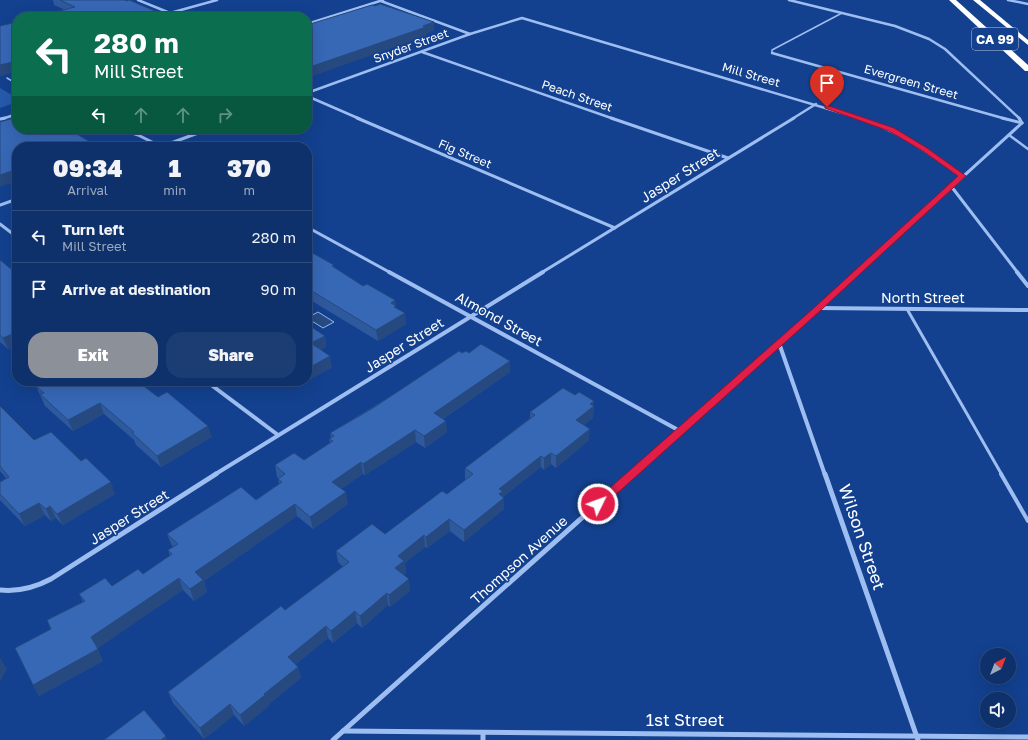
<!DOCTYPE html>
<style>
body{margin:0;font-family:"Golos Text",sans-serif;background:#1c3d73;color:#f1f3f6;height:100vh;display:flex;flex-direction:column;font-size:15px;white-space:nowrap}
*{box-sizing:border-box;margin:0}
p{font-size:13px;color:#9ba9c1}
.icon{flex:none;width:22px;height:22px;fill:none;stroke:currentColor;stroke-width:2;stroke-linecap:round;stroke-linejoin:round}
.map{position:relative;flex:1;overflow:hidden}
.panel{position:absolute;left:12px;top:142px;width:300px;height:244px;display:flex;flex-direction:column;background:#0e316b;border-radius:16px;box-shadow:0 4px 16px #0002,0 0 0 1px #2e4c7e}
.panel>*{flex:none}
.guide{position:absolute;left:12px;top:12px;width:300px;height:122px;border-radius:16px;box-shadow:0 4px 16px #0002,0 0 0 1px #2e4c7e;background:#0b6e4f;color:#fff;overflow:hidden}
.needle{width:26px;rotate:42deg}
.tools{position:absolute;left:980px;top:648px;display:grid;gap:8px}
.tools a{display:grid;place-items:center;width:36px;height:36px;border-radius:50%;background:#0e316b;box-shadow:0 4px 16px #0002,0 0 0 1px #2e4c7e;font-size:20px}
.pin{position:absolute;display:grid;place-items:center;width:34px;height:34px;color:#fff;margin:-41px -17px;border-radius:50% 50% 50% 0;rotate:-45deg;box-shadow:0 0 4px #0007}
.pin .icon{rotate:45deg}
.me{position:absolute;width:44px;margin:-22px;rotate:48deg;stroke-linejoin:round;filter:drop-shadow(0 0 3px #0008)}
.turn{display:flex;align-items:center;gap:14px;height:84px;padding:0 16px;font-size:18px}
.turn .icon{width:52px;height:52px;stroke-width:2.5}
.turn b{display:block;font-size:28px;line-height:34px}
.lanes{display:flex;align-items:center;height:38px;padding:0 16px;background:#0003;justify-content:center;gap:20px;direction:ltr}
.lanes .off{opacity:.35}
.eta{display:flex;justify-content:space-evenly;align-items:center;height:68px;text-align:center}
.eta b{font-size:24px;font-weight:800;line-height:28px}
.cta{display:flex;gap:8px;margin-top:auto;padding:8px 16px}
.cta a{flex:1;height:46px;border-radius:16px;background:#8c9099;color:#fff;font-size:16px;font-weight:800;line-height:46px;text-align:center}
.cta a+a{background:#1c3d73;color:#f1f3f6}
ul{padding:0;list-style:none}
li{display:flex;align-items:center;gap:12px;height:52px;padding:0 16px;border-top:1px solid #2e4c7e}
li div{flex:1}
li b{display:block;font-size:15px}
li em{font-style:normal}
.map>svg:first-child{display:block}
.green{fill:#255aae}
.water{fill:#284b84;stroke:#90b8f4}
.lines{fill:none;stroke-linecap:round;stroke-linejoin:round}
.lane-far3{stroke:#9ebef1;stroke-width:1.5}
.lane-far2{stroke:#9ebef1;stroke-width:2.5}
.lane-far1{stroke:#9ebef1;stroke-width:3}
.lane{stroke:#9ebef1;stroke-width:4}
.street-far3{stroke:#9ebef1;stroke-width:2.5}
.street-far2{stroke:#9ebef1;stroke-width:3}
.street-far1{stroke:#9ebef1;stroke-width:4}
.street{stroke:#9ebef1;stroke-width:5}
.highway{fill:#fff;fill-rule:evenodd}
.wall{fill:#2f599d}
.shaded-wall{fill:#26497f}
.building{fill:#3768b6;stroke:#26497f}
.route{fill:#e11d48;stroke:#92132f}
.labels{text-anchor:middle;stroke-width:3;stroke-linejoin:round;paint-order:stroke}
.far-street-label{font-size:12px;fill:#fff;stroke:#13418f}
.shield{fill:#13418f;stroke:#b8c6dd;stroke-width:1}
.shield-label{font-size:13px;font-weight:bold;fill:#fff}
.street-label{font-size:14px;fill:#fff;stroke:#13418f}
.near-street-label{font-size:17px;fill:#fff;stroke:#13418f}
</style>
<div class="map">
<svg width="1028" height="740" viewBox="0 0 1028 740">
<rect width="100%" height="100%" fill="#13418f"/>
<!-- green -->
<polygon class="green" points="0,88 17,98 17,102 0,108"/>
<!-- water -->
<polygon class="water" points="318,312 334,322 323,328 307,318"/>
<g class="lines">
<!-- lane-far3 -->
<g class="lane-far3">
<polyline points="772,53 772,50 842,13"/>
<polyline points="7,78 17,84"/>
</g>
<!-- lane-far2 -->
<polyline class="lane-far2" points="1009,135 1028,149"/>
<!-- lane-far1 -->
<polyline class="lane-far1" points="907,309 1002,475"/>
<!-- lane -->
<polyline class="lane" points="1001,474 1028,521"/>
<!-- street-far3 -->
<g class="street-far3">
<polyline points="138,0 180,17"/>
<polyline points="789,0 895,26 929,39 945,49 1020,119"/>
<polyline points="1008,0 1028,4"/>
<polyline points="381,1 470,34"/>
<polyline points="170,13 217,0"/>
<polyline points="307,24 383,0"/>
<polyline points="422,52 614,119"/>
<polyline points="772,53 1006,119"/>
<polyline points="307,93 470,34 522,18 862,119"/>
<polyline points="307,96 360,119"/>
<polyline points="2,119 17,114"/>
<polyline points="792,119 816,104"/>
</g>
<!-- street-far2 -->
<g class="street-far2">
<polyline points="357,118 615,228"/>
<polyline points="611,118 728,158"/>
<path d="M859,118c39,12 69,35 103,58"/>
<polyline points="1002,118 1022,123"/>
<polyline points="1019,118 1022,123"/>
<polyline points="0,119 5,118"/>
<polyline points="121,129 138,135 162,147"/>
<polyline points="160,147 209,129"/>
<polyline points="951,186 1018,273"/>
<polyline points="0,205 17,199"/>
<polyline points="0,224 17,237"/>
<polyline points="307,227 391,273"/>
<polyline points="541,273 794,118"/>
<polyline points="857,273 1022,123"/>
</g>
<!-- street-far1 -->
<g class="street-far1">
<polyline points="389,272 680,431"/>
<polyline points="1017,272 1028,286"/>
<polyline points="818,308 1028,310"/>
<polyline points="779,343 825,475"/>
<polyline points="206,381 278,435"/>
<polyline points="214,475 543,272"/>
<polyline points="630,475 858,272"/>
</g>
<!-- street -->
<g class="street">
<polyline points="825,474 918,740"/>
<path d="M0,590c19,2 34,-2 51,-11l165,-105"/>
<polyline points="343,731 1028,737"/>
<polyline points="483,733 483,740"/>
<polyline points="333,740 631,474"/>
</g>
<!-- highway -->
<g class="highway">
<polygon points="949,0 956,0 1028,65 1028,71 1025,71"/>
<polygon points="973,0 980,0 1028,40 1028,45"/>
</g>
</g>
<!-- wall -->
<g class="wall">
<polygon points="53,0 124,0 65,10 54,5"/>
<polygon points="17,22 17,71 0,76"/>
<polygon points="307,250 363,286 395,300 396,308 406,324 378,341 307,298"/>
<polygon points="0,260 17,274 17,345 8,349 0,342"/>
<polygon points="325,336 326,347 321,350 332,367 297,387 288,381 307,381"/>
<polygon points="462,353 469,353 510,361 510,372 443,419 447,432 425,448 416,442 365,475 363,474 341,489 348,504 313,529 297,516 204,581 207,592 194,601 183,590 97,648 103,661 39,696 33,685 51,629 83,602 79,594 112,586 143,574 170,556 168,550 173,547 172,546 167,534 256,500 279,484 278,479 278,478 277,477 275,465 304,460 330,443 329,439 331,438 330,433"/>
<polygon points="46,381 212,437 161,467 136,445 134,440 104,414 73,431 45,406 36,386"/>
<polygon points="575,395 594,401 593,418 584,425 589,440 556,468 551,464 544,470 541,467 503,497 504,509 464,542 450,531 427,548 425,547 405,563 406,573 403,575 410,591 390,607 388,605 362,628 357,623 333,643 328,638 296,664 298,667 301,678 268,705 269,706 244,726 234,715 204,739 173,703 168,692 285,610 343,567 338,562 336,551 385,534 447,494 465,480 465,468 530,418 530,412"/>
<polygon points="0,406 34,440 81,461 115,494 63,525 56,518 51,521 45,515 25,526 0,500 0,482 6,478 0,471"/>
</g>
<!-- shaded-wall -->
<g class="shaded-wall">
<polygon points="434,22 434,31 426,34 426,36 307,78 307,68"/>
<polygon points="13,62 17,71 0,76 0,65"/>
<polygon points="92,143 94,147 82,147"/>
<polygon points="17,166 17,181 0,187 0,175"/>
<polygon points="395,300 397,317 391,303"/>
<polygon points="405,313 406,324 378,341 376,330"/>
<polygon points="17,332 17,345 8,349 3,338"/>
<polygon points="325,336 326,347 313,354 311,343"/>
<polygon points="330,356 332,367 297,387 296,381 307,381 307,369"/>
<polygon points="510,361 510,372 435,424 434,413"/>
<polygon points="594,401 593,418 575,432 576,420 590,404"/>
<polygon points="100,403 104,414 73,431 68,420"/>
<polygon points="446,421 447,432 425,448 424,436"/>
<polygon points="208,426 212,437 161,467 157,456"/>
<polygon points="590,429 589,440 556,468 556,456"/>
<polygon points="415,430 416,442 365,475 363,464"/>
<polygon points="551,453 551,464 544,470 544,458"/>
<polygon points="541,456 541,467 503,497 504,509 464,542 464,530 499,489"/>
<polygon points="361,462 363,474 334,494 332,482"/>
<polygon points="111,482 115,494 63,525 57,514"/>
<polygon points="346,492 348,504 313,529 310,517"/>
<polygon points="39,503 45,515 25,526 19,514"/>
<polygon points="295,504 297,516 204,581 207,592 194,601 190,589 195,572"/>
<polygon points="50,506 56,518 51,521 46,509"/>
<polygon points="449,519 450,531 427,548 426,537"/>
<polygon points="424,535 425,547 405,563 406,573 397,580 395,568 398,556"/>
<polygon points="179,578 183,590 97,649 91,637"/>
<polygon points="409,579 410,591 390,607 389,595"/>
<polygon points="387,593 388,605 362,628 360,616"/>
<polygon points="355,611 357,623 333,643 331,631"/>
<polygon points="326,626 328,638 291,668 288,657"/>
<polygon points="98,649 103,661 39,696 33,685"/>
<polygon points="0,657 7,669 0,682"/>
<polygon points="298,667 301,678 268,705 269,706 244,726 240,715 264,694"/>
<polygon points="230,704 234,715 204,739 200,728"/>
<polygon points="166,736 167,740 161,740"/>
</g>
<!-- building -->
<g class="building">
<polygon points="60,0 124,0 127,1 129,0 169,17 36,17 75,7"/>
<polygon points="380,4 434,22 423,26 426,27 307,68 307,25 372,5 375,6"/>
<polygon points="17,22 17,64 13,62 0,65 0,26"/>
<polygon points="17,117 17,129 68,129 92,143 82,147 17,147 17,166 16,167 17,168 13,169 15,170 0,175 0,122"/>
<polygon points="307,250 334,265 332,266 363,286 367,284 395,300 391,303 396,306 394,307 405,313 376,330 307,288"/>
<polygon points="0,260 17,274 17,285 16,286 17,286 17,332 3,338 0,335"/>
<polygon points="307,324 325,336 311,343 330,356 307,369"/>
<polygon points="481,344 510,361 434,413 446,421 424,436 415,430 363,464 361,462 332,482 346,492 310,517 295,504 195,572 203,580 190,589 179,578 91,637 98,649 33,685 15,648 51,629 47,620 85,601 79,594 105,578 112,586 138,569 143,574 172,554 168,550 178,544 167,534 241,487 256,500 282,482 278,479 285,474 275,465 294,453 304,460 333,441 329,439 334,436 330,433 373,408 459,351 462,353 466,351 469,353"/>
<polygon points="46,381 137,381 158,397 167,392 208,426 157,456 132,433 134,432 100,403 68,420 40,394 44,393 36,386"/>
<polygon points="563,388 575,395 579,392 594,401 590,404 594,406 576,420 590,429 556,456 551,453 544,458 541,456 499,489 503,491 499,494 504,498 464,530 449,519 426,537 424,535 398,556 404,561 395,568 409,579 389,595 387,593 360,616 355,611 331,631 326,626 288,657 298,667 264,694 265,695 240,715 230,704 200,728 168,692 281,606 285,610 349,562 336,551 372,524 385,534 442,491 447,494 473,474 465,468 535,415 530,412"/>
<polygon points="0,406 34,440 51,432 81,461 86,458 111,482 57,514 50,506 46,509 39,503 19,514 0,494 0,482 9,477 0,466"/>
<polygon points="144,710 166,736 161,740 104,740"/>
</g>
<!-- route -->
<polygon class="route" points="825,106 829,106 894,128 927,148 966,176 821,310 602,507 595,507 593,504 595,501 815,307 958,176 923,151 889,131 825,108"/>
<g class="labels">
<!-- far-street labels -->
<g class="far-street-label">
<text transform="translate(411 46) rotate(-20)" y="4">Snyder Street</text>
<text transform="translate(751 75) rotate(16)" y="4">Mill Street</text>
<text transform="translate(911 82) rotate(16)" y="4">Evergreen Street</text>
<text transform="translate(577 96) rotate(19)" y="4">Peach Street</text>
<text transform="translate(465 154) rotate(23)" y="4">Fig Street</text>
</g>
<!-- shield labels -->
<rect class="shield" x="972" y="28" width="46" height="22" rx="3"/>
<g class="shield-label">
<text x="995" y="44">CA 99</text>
</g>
<!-- street labels -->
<g class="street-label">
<text transform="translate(680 175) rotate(-32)" y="5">Jasper Street</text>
<text x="923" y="303">North Street</text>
<text transform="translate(499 319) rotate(29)" y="5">Almond Street</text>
<text transform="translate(404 345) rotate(-32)" y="5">Jasper Street</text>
<text transform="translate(129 517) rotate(-32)" y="5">Jasper Street</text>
<text transform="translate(519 560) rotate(-42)" y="5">Thompson Avenue</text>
</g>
<!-- near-street labels -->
<g class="near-street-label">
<text transform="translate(862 537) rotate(71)" y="6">Wilson Street</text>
<text x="685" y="726">1st Street</text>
</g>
</g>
</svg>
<div class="tools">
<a><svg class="needle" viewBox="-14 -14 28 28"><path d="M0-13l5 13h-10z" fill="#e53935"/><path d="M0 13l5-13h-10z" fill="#9ba9c1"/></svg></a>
<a><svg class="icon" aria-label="sound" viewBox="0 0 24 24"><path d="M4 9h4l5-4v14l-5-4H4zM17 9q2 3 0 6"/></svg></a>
</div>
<div class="pin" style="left:827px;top:107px;background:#d93025"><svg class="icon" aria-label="arrive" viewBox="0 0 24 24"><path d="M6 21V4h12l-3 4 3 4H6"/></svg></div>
<svg class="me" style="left:598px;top:504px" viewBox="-20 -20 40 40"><circle r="17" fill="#e11d48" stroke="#fff" stroke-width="3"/><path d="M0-11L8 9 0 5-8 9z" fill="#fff"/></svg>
<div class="guide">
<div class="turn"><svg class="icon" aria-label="left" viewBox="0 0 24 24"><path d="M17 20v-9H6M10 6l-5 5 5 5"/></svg><div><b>280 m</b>Mill Street</div></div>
<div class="lanes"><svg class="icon" aria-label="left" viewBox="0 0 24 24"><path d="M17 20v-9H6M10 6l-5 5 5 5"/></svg><svg class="icon off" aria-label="ahead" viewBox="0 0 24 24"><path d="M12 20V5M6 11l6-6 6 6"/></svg><svg class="icon off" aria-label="ahead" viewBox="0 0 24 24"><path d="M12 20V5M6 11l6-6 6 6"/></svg><svg class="icon off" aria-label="right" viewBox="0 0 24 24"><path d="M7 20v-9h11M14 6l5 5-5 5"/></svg></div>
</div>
<section class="panel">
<div class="eta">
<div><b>09:34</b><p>Arrival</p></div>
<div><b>1</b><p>min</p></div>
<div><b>370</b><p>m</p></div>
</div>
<ul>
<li><svg class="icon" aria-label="left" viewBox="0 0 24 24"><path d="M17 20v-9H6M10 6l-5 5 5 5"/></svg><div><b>Turn left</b><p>Mill Street</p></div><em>280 m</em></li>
<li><svg class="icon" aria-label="arrive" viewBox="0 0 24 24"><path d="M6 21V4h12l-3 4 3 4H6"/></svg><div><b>Arrive at destination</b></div><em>90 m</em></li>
</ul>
<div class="cta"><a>Exit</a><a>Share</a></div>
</section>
</div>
